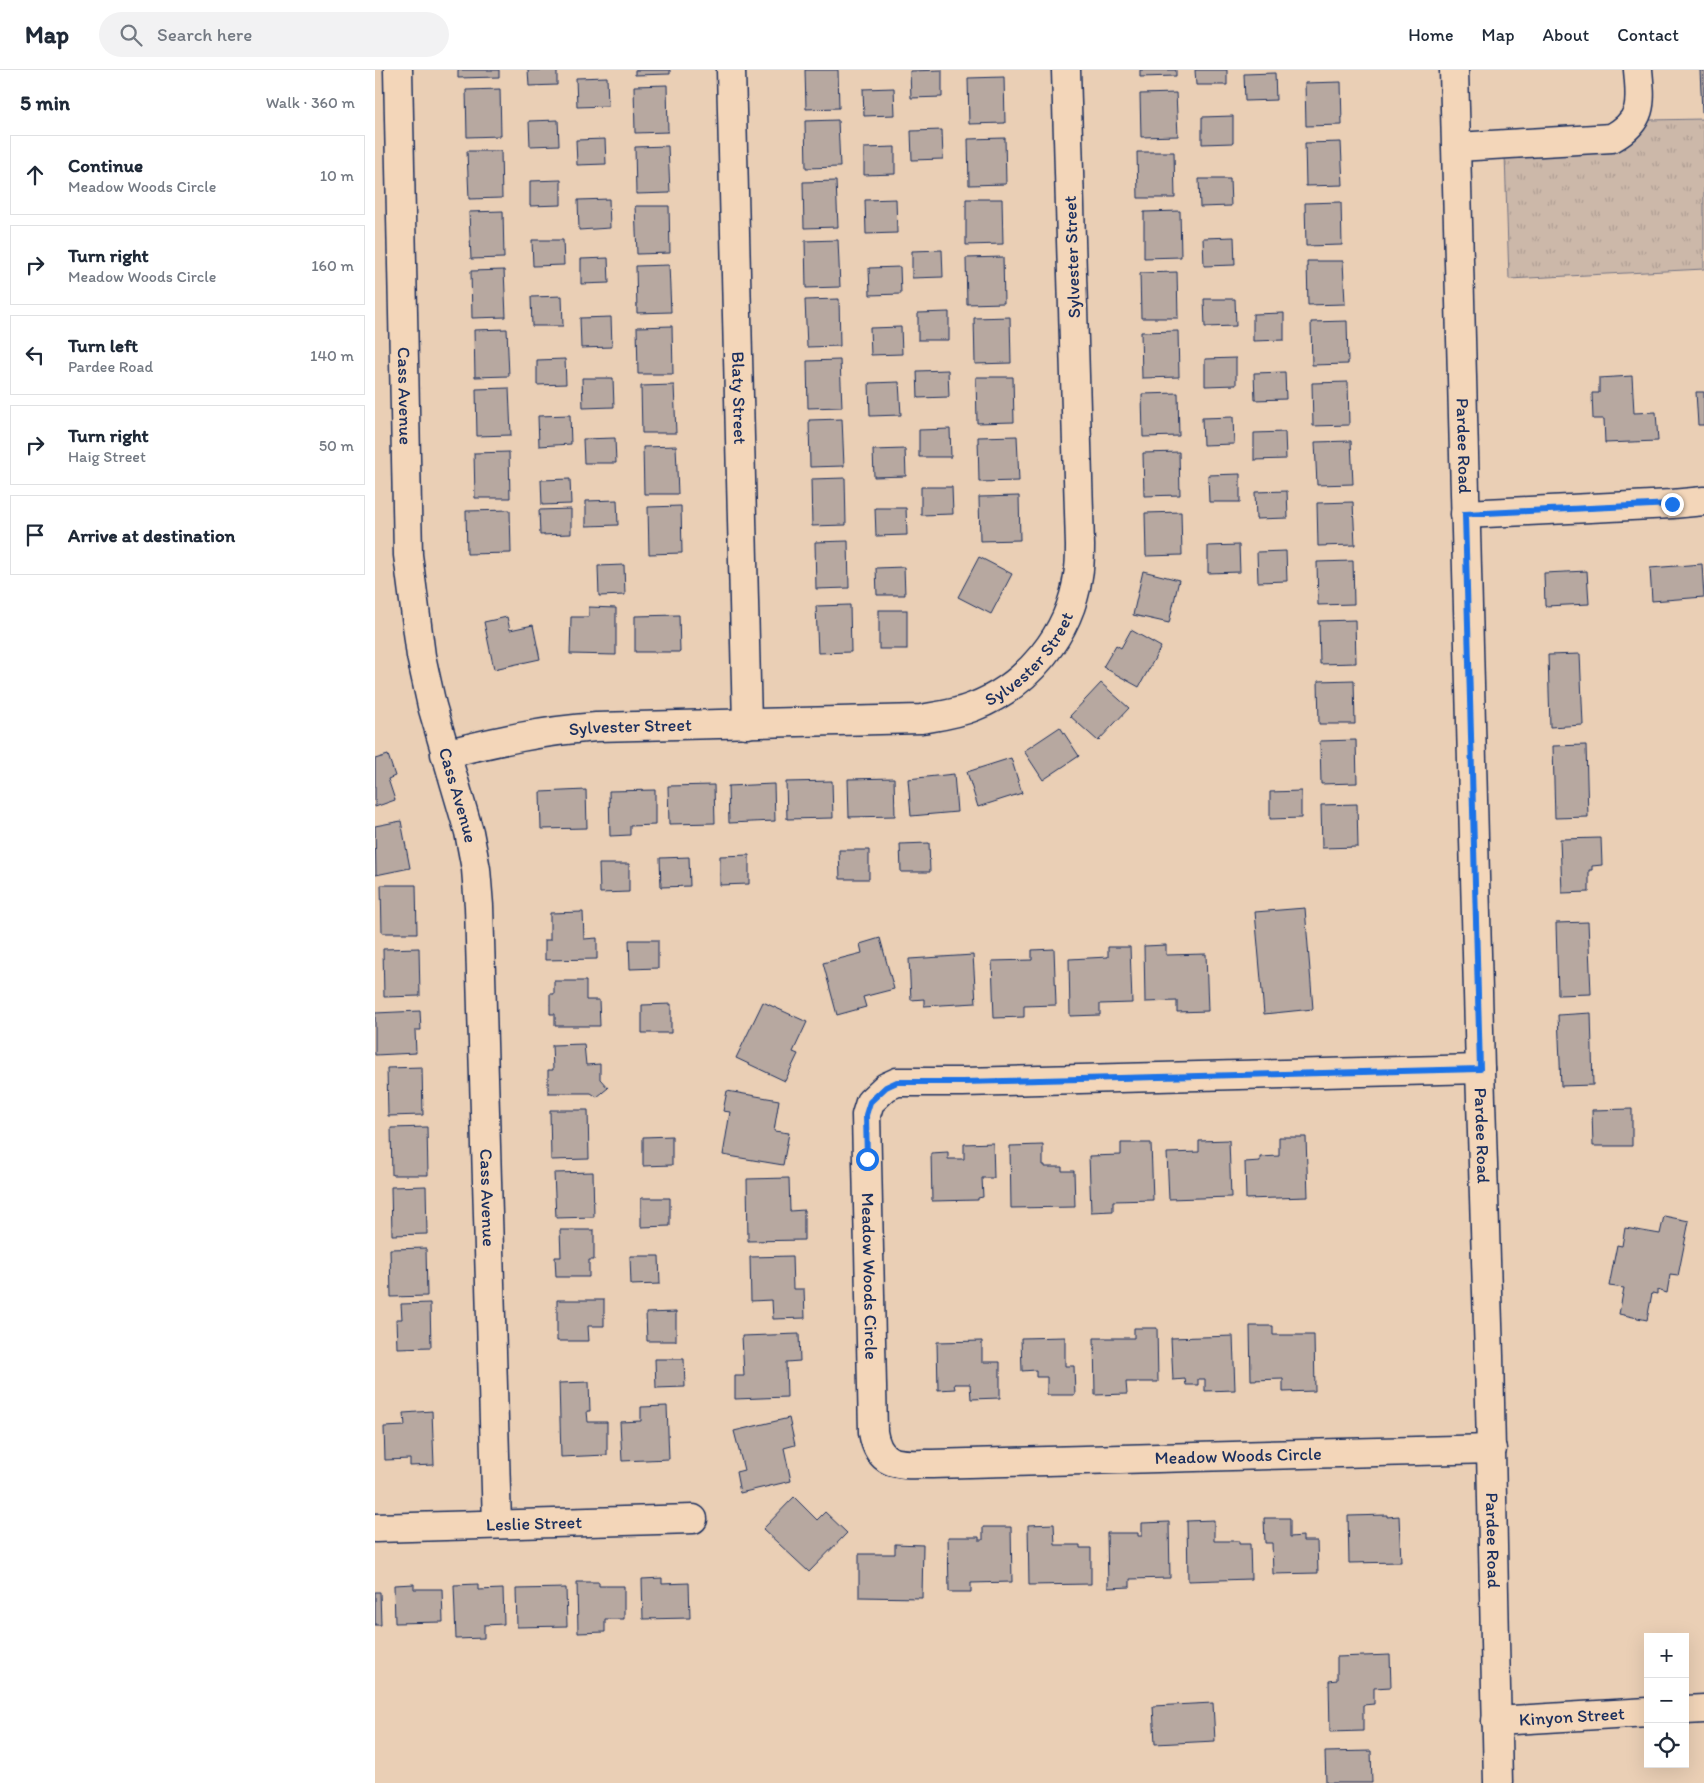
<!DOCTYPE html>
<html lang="en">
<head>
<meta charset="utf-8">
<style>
  :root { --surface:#fff; --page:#f2f2f3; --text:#1f2937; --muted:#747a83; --line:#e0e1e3 }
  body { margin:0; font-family:Itim,sans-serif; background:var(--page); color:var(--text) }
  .controls { position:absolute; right:15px; bottom:15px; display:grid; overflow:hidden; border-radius:0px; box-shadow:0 5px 20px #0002 }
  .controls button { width:45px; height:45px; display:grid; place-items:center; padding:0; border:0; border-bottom:1px solid var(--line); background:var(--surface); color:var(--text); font:25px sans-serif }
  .stop { position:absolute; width:15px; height:15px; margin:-11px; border:4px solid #1a73e8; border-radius:50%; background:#fff }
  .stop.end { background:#1a73e8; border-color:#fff; box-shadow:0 1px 5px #0008 }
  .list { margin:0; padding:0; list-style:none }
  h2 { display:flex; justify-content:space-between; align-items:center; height:65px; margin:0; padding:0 20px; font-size:21px }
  h2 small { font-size:16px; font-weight:400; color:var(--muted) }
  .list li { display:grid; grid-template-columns:32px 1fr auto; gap:15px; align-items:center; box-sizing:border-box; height:80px; margin:0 10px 10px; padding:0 10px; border:1px solid var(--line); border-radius:0px }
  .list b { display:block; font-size:19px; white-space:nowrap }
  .list p { margin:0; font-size:16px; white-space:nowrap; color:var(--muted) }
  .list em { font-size:16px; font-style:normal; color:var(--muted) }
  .icon { flex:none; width:28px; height:28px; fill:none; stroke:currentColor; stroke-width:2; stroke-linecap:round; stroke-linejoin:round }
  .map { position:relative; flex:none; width:1329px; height:1713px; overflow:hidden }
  header { display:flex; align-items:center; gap:30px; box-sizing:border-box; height:70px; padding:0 25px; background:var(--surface); border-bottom:1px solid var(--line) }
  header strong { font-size:24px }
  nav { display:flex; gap:28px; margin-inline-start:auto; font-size:18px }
  .search { width:350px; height:45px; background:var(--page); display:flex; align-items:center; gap:12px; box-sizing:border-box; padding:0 18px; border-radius:28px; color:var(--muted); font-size:19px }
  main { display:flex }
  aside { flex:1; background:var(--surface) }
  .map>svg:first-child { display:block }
</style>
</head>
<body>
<header>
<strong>Map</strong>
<div class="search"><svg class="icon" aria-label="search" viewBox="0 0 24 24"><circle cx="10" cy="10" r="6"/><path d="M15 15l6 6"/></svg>Search here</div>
<nav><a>Home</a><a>Map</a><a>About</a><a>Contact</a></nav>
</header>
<main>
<aside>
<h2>5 min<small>Walk · 360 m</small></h2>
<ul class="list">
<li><svg class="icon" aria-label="ahead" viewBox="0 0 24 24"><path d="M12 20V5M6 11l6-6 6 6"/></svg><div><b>Continue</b><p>Meadow Woods Circle</p></div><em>10 m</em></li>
<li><svg class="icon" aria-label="right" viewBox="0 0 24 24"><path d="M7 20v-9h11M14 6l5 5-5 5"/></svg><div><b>Turn right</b><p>Meadow Woods Circle</p></div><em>160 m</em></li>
<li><svg class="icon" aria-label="left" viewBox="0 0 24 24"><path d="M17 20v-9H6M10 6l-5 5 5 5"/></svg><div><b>Turn left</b><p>Pardee Road</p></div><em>140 m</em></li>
<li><svg class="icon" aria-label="right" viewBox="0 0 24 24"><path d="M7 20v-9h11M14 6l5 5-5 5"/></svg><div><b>Turn right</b><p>Haig Street</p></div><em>50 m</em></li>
<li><svg class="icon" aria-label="arrive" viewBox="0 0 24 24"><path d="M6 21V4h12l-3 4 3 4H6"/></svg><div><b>Arrive at destination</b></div></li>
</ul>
</aside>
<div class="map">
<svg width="1329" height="1713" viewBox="0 0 1329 1713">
  <defs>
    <pattern id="grass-tufts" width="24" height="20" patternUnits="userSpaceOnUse" patternTransform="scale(1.25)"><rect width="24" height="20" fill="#ccb8a9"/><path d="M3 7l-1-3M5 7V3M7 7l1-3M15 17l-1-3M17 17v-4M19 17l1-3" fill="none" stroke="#af9e94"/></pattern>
  </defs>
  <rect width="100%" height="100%" fill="#eacfb5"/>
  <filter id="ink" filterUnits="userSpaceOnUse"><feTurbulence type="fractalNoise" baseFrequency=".02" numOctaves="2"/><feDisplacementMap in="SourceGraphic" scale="10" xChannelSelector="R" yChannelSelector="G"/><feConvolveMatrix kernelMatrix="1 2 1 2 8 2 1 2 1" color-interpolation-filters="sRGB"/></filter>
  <g filter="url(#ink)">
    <!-- grass -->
    <polygon fill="url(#grass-tufts)" stroke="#747484" points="1329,49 1329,199 1134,209 1130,85 1245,78 1270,58 1274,50"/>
    <!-- building -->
    <g fill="#b7a8a0" stroke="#1b2f5e">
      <polygon points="83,0 124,0 124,7 83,8"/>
      <polygon points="153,0 182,0 182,15 154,16"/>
      <polygon points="260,0 295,0 295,4 260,5"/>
      <polygon points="430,0 463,0 464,38 431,39"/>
      <polygon points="567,0 567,27 536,28 535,1"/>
      <polygon points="765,0 801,0 801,6 765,7"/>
      <polygon points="820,0 852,0 852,15 821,15"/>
      <polygon points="1325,0 1329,0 1329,42 1327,42"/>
      <polygon points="900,3 901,30 870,31 869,4"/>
      <polygon points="232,7 233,36 202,37 201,8"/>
      <polygon points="629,7 630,53 594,54 593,8"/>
      <polygon points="966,12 967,55 931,56 930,13"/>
      <polygon points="292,15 293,62 260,63 259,16"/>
      <polygon points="519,18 520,45 489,46 488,19"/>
      <polygon points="125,19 126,66 92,67 91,20"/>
      <polygon points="801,23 803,66 766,67 765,24"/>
      <polygon points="858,46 858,73 827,74 827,47"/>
      <polygon points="183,50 184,75 155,76 154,51"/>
      <polygon points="463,50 465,97 431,98 430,51"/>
      <polygon points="567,60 568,89 537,90 536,61"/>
      <polygon points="630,68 631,114 594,115 593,69"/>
      <polygon points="230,69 231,94 202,95 201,70"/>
      <polygon points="966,72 968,115 931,116 930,73"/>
      <polygon points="293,76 295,123 261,124 260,77"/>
      <polygon points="520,77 520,104 489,105 489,78"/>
      <polygon points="92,81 126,81 127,128 94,129"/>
      <polygon points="762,82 799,82 800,128 763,128"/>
      <polygon points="824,109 855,109 856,136 825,137"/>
      <polygon points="186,110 186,135 155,136 155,111"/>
      <polygon points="461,111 463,157 429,158 428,112"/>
      <polygon points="234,129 235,158 204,160 203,130"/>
      <polygon points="521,129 522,163 491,164 490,130"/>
      <polygon points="591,129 627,129 628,174 591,175"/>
      <polygon points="966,132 967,175 931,176 930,133"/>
      <polygon points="260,136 294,136 295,183 262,184"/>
      <polygon points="128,141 129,188 96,189 94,142"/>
      <polygon points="805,141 806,187 769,188 769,142"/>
      <polygon points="859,167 860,195 829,196 828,168"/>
      <polygon points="157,170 188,170 189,195 158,196"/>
      <polygon points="463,170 465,217 431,218 430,171"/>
      <polygon points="567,180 568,207 537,208 537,181"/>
      <polygon points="628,187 629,233 592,234 591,188"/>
      <polygon points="233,188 234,213 206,214 206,189"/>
      <polygon points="932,191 968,191 970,234 933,235"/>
      <polygon points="294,195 296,242 262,243 261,196"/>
      <polygon points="525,197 526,224 495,225 494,198"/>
      <polygon points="129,200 131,247 97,248 96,201"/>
      <polygon points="802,202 803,248 766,248 765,203"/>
      <polygon points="187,226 188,256 157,256 156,227"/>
      <polygon points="464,229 465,276 432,277 430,230"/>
      <polygon points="829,229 860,229 861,256 830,257"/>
      <polygon points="574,242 574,270 543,270 543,243"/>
      <polygon points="909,243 909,270 878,271 878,244"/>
      <polygon points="236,247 237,277 206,278 205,248"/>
      <polygon points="635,247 636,293 600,294 599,248"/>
      <polygon points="972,251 973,294 937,295 936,252"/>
      <polygon points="297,256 298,304 263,304 262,257"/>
      <polygon points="526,257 527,284 496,285 495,258"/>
      <polygon points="132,259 134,306 100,307 99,260"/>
      <polygon points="803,261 804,307 767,308 766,262"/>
      <polygon points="861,288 861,315 830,316 830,289"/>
      <polygon points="190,289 191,314 162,315 162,290"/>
      <polygon points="465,290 467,337 433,338 432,291"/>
      <polygon points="573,300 574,327 543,328 542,301"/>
      <polygon points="910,302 911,329 880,330 879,303"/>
      <polygon points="1257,306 1259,343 1281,342 1283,371 1230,373 1229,349 1218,349 1217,323 1224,323 1224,308"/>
      <polygon points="601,307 638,307 639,352 602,353"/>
      <polygon points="207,308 238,308 239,337 208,338"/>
      <polygon points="524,312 526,345 495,346 494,313"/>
      <polygon points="973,312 974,355 938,356 937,313"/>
      <polygon points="299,315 301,363 267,363 266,316"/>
      <polygon points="134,318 136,365 102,366 101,319"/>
      <polygon points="1321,322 1329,322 1329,355 1323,355"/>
      <polygon points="803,323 804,366 768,367 767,324"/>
      <polygon points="195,345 196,374 164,376 163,346"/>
      <polygon points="858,347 859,374 828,375 827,348"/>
      <polygon points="467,349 469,396 435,397 434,350"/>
      <polygon points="575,359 576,387 544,387 544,360"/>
      <polygon points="910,362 911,389 879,390 879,363"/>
      <polygon points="642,366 644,411 604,412 603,367"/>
      <polygon points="240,368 241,393 209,393 208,369"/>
      <polygon points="976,371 978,414 942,415 940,372"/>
      <polygon points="301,376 303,424 269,424 268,377"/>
      <polygon points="530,379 531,406 499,407 498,380"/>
      <polygon points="134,382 135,428 100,428 99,383"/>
      <polygon points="804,382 805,425 769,426 768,383"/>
      <polygon points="865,404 865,432 834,432 833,405"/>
      <polygon points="470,408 471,455 437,456 436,409"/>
      <polygon points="195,409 196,434 167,435 166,410"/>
      <polygon points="546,417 577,417 578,444 546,445"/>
      <polygon points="912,421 913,448 881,449 880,422"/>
      <polygon points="644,426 645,470 605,471 604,427"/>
      <polygon points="242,430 243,455 211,456 211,431"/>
      <polygon points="978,432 980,475 943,476 942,433"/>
      <polygon points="306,436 307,483 274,484 273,437"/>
      <polygon points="500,438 531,438 532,465 501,466"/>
      <polygon points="196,439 196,464 165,465 164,440"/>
      <polygon points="135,440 136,483 92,484 91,441"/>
      <polygon points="806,442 807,485 771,486 770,443"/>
      <polygon points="473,471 474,518 441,519 440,472"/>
      <polygon points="864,475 865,502 833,503 833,476"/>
      <polygon points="911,481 912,511 883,512 882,482"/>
      <polygon points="604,487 637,504 616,544 583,527"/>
      <polygon points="978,491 979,534 943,535 942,492"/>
      <polygon points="1327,494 1329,527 1277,531 1275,498"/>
      <polygon points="249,495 250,525 224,526 223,496"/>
      <polygon points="529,497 530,525 502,525 501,498"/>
      <polygon points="768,501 804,510 794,553 758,545"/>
      <polygon points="1212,501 1214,534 1170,536 1169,503"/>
      <polygon points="475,535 476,582 443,583 441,536"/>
      <polygon points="214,537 241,538 241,585 195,584 196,547 214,547"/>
      <rect x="504" y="540" width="28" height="39"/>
      <polygon points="304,545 305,582 260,582 260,546"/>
      <polygon points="132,547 135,560 158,555 165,589 119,599 109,552"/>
      <polygon points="980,550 981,593 945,594 944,551"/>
      <polygon points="756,560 786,577 764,617 728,597 741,575 746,578"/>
      <polygon points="1205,584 1208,655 1175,657 1173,585"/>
      <polygon points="979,610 980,654 944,654 943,611"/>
      <polygon points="726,613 754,638 723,671 695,646"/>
      <polygon points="685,657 704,686 668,710 649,681"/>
      <polygon points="981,670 982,713 946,714 945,671"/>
      <polygon points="1211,675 1213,747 1180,748 1178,676"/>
      <polygon points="13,685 20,706 13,709 20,730 0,737 0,689"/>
      <polygon points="636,688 647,723 603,737 592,702"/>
      <polygon points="579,704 582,742 536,746 533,709"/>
      <polygon points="519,708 520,746 474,747 473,709"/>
      <polygon points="457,711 458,748 412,749 411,712"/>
      <polygon points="399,714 400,751 354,753 353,716"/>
      <polygon points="339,715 340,753 294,754 293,716"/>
      <polygon points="211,720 212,758 166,759 165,722"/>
      <polygon points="280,720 280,755 255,756 255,765 235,766 234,721"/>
      <polygon points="926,721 926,748 895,749 895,722"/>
      <polygon points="982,734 983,777 947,778 946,735"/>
      <polygon points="26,751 35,798 1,805 0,756"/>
      <polygon points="1226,768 1227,795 1217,796 1217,800 1214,800 1214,822 1187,823 1185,769"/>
      <polygon points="554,773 555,802 526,802 525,774"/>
      <polygon points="464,780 494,780 494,809 465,809"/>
      <polygon points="374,785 374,814 345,815 345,786"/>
      <polygon points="314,787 315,816 286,817 285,788"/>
      <polygon points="224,794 254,794 254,822 225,823"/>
      <polygon points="6,815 41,815 42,863 7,863"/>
      <polygon points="930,838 938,939 889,944 880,842"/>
      <polygon points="208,842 209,869 222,868 222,889 170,890 170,870 175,870 175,843"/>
      <polygon points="1213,852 1216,924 1183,925 1181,853"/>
      <polygon points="505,868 519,919 488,927 491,937 462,945 448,893 487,883 485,874"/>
      <polygon points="254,870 283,870 283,898 255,899"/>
      <polygon points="791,875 791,885 831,884 833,941 802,942 802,931 770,932 769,876"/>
      <polygon points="733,877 755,877 757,933 725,934 725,945 695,946 694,889 733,887"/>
      <polygon points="44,878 45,926 9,927 8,879"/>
      <polygon points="679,879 681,935 649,936 649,947 619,948 617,891 657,890 657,880"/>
      <polygon points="598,885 601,933 549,936 549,929 536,930 534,889"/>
      <polygon points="179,911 211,911 211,930 224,930 225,956 180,956 180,944 175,944 175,924 179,924"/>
      <polygon points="388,932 432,952 418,982 423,984 410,1011 361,988"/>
      <polygon points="296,934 296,963 267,963 267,935"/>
      <polygon points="45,941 46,960 40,960 41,983 0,985 0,943"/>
      <polygon points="1216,943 1218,1015 1186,1016 1183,945"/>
      <polygon points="209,974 211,995 225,994 225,1009 233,1018 222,1027 216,1023 173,1023 173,1000 178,1000 177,975"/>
      <polygon points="47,997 48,1045 13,1046 12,998"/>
      <polygon points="352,1021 404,1030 399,1061 414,1063 408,1095 348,1085 355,1042 348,1041"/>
      <polygon points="1257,1039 1257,1076 1218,1076 1217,1040"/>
      <polygon points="175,1040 213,1040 214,1089 176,1090"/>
      <polygon points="52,1057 53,1105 17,1105 16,1058"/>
      <polygon points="297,1066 297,1095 268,1096 268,1067"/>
      <polygon points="904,1067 931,1067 933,1127 871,1129 870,1092 885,1091 885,1087 904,1086"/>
      <polygon points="854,1070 856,1127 794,1129 792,1083 824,1082 824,1071"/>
      <polygon points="618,1073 619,1108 607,1108 608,1127 603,1128 603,1130 557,1131 556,1083 573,1082 573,1089 589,1089 589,1074"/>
      <polygon points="746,1073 776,1073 778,1130 738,1131 738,1141 716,1142 714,1086 746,1085"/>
      <polygon points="668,1075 668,1095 670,1095 670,1097 687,1097 687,1101 699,1101 700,1137 636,1138 635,1076"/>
      <polygon points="218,1102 219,1147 181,1148 179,1103"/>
      <polygon points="414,1108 415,1141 429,1140 429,1170 373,1171 372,1109"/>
      <polygon points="51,1116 52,1164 17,1165 16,1117"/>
      <polygon points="266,1128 295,1128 295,1156 266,1157"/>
      <polygon points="1289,1146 1314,1151 1303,1206 1295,1205 1292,1223 1282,1220 1282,1224 1277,1223 1272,1250 1244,1244 1249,1218 1234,1216 1242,1175 1247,1176 1250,1158 1285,1164"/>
      <polygon points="185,1160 219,1160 219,1190 214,1190 214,1207 181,1207 180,1187 186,1187"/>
      <polygon points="51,1178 52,1226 16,1227 15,1179"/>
      <polygon points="255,1186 284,1186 285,1214 256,1215"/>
      <polygon points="417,1186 418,1219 429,1219 430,1248 398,1249 397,1230 376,1231 375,1187"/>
      <polygon points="182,1230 229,1230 229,1256 213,1256 214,1271 182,1271"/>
      <polygon points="55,1233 56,1277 22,1278 21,1249 27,1249 26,1234"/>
      <polygon points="301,1242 301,1271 272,1271 271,1243"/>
      <polygon points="875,1256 898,1256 898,1265 939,1265 940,1321 908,1322 908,1309 876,1310"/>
      <polygon points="759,1258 782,1258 783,1312 751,1312 752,1324 720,1325 719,1268 759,1268"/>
      <polygon points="424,1264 425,1291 411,1292 412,1327 360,1329 360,1306 369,1306 367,1266"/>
      <polygon points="858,1266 860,1320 830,1321 830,1309 823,1309 823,1315 811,1315 810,1309 798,1310 796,1268"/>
      <polygon points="690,1267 690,1296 699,1296 700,1325 672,1325 672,1307 661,1307 661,1300 647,1301 646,1268"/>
      <polygon points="607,1271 607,1292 625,1292 625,1328 596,1329 595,1314 579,1314 580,1319 563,1320 562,1272"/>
      <polygon points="280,1289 309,1289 310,1317 281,1318"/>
      <polygon points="214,1312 215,1341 212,1341 213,1352 232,1352 232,1385 186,1387 184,1313"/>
      <polygon points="292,1336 294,1389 247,1391 245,1352 266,1351 266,1337"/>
      <polygon points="57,1341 59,1395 35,1396 35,1389 10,1390 9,1357 30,1356 29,1343"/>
      <polygon points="414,1348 420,1375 409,1378 416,1411 365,1423 361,1402 369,1400 359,1361"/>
      <polygon points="419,1427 442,1450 450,1442 472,1463 434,1502 388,1459"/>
      <polygon points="1012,1445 1012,1447 1024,1446 1026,1492 974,1493 973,1446"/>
      <polygon points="889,1448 915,1448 915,1467 928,1466 928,1471 942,1471 943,1503 898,1504 897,1473 890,1473"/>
      <polygon points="839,1450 839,1471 864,1471 864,1474 875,1474 876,1509 813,1511 812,1451"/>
      <polygon points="794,1452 795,1508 755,1509 755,1517 733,1518 732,1463 763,1463 763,1466 767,1466 767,1453"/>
      <polygon points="679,1454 680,1475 705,1475 705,1478 716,1478 716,1514 654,1515 653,1455"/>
      <polygon points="608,1457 636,1457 637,1512 596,1513 596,1522 574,1522 573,1467 604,1467 604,1470 608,1470"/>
      <polygon points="520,1474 548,1475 547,1528 484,1527 484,1484 520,1484"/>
      <polygon points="287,1508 287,1514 314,1513 315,1548 268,1549 267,1509"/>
      <polygon points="202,1512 224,1512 224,1516 249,1516 249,1549 230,1549 230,1562 203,1563"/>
      <polygon points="39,1514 39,1519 67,1519 68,1552 20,1553 19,1515"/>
      <polygon points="103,1514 103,1520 128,1519 129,1554 109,1555 109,1568 81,1569 79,1515"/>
      <polygon points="191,1518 192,1556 142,1557 141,1519"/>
      <polygon points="0,1522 5,1522 6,1555 0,1555"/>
      <polygon points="1015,1585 1016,1617 999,1618 999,1634 988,1635 988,1661 955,1662 954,1611 962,1610 962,1587"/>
      <polygon points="838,1633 840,1671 780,1674 778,1636"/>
      <polygon points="996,1681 997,1713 951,1713 950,1682"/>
    </g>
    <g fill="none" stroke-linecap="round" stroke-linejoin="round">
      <!-- minor casing -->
      <g stroke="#1b2f5e" stroke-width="31">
        <g id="minor">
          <path id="s1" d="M23,0L33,485L46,586L57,636L94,762L101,799L104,836L122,1454"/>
          <path id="s2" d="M356,0L372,654"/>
          <path d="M1082,77L1237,68C1269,50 1266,32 1263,0"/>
          <polyline points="1090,444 1297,434 1329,431"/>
          <path id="s3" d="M70,684C122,671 167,661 221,657L546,649C563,646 581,644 598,637C652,616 695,564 703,506C705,496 705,486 705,476L691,0"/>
          <path id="s4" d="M1105,999L588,1012H522L511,1017L495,1032L491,1045L498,1362C504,1399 527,1394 557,1394L1117,1379"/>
          <path id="s5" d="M0,1458L318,1449"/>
          <polyline points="1310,1640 1329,1639"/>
          <path id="s6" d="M1121,1651L1273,1642"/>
        </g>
      </g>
      <!-- major casing -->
      <g stroke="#1b2f5e" stroke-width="31">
        <g id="major">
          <path id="s7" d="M1079,0L1105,999L1114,1286L1123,1713"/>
        </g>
      </g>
      <!-- minor -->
      <use href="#minor" stroke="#f3d6b9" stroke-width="28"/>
      <!-- major -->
      <use href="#major" stroke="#f3d6b9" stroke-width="28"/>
    </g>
  </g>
  <g fill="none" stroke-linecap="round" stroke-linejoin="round" filter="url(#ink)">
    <!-- route -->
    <polyline stroke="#1a73e8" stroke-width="6" points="492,1089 491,1045 495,1032 511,1017 522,1012 588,1012 1105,999 1090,444 1297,434"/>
  </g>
  <g text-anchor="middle" stroke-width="5" stroke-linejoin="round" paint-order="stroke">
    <!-- street labels -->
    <g font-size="18" fill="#1b2f5e" stroke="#f3d6b9">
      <text transform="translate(697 187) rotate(-92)" y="6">Sylvester Street</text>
      <text dy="6" stroke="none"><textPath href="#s1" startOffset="326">Cass Avenue</textPath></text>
      <text dy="6" stroke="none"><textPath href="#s2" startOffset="328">Blaty Street</textPath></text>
      <text dy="6" stroke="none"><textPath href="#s7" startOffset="376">Pardee Road</textPath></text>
      <text dy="6" stroke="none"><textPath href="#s3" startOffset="608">Sylvester Street</textPath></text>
      <text dy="6" stroke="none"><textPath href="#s3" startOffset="188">Sylvester Street</textPath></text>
      <text dy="6" stroke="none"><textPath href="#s1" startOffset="731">Cass Avenue</textPath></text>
      <text dy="6" stroke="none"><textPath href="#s7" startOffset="1066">Pardee Road</textPath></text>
      <text dy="6" stroke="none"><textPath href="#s1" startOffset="1136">Cass Avenue</textPath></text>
      <text dy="6" stroke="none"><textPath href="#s4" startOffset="792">Meadow Woods Circle</textPath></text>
      <text dy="6" stroke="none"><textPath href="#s4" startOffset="1331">Meadow Woods Circle</textPath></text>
      <text dy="6" stroke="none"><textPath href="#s5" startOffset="159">Leslie Street</textPath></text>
      <text dy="6" stroke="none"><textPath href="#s7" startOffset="1471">Pardee Road</textPath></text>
      <text dy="6" stroke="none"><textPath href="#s6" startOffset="76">Kinyon Street</textPath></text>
    </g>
  </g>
</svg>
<div class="controls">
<button>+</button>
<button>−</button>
<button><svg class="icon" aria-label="locate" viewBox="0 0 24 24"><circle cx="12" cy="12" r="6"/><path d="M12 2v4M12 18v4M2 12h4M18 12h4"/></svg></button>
</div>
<div class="stop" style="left:492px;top:1089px"></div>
<div class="stop end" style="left:1297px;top:434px"></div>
</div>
</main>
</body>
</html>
